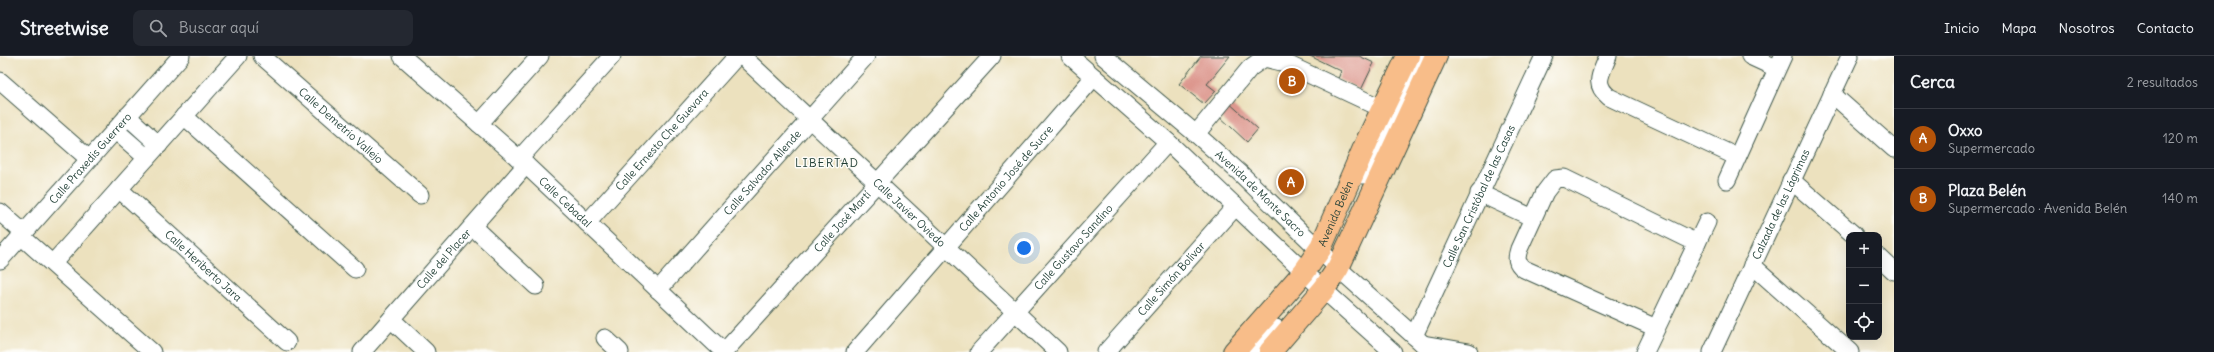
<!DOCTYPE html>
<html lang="es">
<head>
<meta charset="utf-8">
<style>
  :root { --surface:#171b24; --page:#242831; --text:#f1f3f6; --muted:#9ea1a6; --line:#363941; --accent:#b45309 }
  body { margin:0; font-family:Delius,sans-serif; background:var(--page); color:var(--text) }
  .controls { position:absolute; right:12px; bottom:12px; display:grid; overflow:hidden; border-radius:8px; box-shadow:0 4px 16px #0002 }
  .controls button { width:36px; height:36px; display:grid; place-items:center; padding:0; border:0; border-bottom:1px solid var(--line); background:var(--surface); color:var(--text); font:20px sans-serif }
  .you { position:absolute; left:1024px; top:192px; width:14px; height:14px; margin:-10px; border:3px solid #fff; border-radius:50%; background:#1a73e8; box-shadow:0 0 0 6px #1a73e833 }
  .badge { display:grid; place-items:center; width:26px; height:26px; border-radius:50%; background:var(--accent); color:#fff; font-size:13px; font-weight:700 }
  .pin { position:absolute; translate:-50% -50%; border:2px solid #fff; box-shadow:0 1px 4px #0006 }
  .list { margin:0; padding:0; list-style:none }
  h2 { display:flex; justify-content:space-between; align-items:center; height:52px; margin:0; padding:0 16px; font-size:17px }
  h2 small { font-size:13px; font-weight:400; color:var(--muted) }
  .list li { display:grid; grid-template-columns:26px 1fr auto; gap:12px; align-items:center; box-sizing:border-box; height:60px; padding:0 16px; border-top:1px solid var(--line) }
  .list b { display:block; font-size:15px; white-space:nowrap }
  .list p { margin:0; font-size:13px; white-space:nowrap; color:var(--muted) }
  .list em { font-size:13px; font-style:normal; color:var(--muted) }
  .icon { flex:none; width:22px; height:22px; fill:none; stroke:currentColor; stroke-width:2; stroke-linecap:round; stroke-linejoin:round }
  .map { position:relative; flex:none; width:1894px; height:296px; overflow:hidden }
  header { display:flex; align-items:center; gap:24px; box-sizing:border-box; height:56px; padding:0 20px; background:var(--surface); border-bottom:1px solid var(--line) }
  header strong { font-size:19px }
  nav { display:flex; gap:22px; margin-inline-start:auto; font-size:14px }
  .search { width:280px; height:36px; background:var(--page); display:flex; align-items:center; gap:10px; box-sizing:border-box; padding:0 14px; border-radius:8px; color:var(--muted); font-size:15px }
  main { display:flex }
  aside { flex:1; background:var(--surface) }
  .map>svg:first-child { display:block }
</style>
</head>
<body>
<header>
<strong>Streetwise</strong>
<div class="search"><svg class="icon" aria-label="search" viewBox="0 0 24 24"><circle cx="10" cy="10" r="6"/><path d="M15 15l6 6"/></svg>Buscar aquí</div>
<nav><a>Inicio</a><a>Mapa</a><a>Nosotros</a><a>Contacto</a></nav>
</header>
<main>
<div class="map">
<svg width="1894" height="296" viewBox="0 0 1894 296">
  <rect width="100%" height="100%" fill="#fdfcf7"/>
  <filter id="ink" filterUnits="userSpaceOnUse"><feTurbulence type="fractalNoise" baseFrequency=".025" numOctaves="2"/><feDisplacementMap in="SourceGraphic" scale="8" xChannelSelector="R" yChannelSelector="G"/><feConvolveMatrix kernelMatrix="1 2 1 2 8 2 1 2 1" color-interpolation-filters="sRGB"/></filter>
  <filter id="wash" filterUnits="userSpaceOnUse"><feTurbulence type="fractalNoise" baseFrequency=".012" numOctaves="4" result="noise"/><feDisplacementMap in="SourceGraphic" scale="16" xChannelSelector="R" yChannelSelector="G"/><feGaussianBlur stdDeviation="0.9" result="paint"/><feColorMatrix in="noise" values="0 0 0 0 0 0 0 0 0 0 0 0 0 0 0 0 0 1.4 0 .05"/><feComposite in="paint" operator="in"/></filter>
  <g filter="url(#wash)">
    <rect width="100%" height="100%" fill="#ece1be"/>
    <g id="blocks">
      <!-- building -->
      <g fill="#dd978e">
        <polygon points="1201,0 1230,0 1207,28 1216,35 1204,48 1179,28"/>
        <polygon points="1310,0 1359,0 1374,7 1361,34 1338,23 1341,15"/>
        <polygon points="1227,45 1258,73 1247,86 1216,57"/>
      </g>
    </g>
  </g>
  <g filter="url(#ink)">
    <use href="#blocks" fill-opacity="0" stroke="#3e5649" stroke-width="1"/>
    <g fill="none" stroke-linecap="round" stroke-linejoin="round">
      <!-- minor casing -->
      <g stroke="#3e5649" stroke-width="19">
        <g id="minor">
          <path id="s1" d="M262,0L420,139"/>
          <path id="s2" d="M402,0L526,109L724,296"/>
          <path id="s3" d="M742,0L1058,296"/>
          <polyline points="1070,0 1168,86 1316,227 1393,296"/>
          <path id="s4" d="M1103,0L1196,78L1240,117L1338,212L1432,296"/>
          <path d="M1608,0C1602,17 1592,27 1609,41L1737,101"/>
          <polyline points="1750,0 1776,12"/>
          <polyline points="0,25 89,103"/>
          <polyline points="1832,38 1894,93"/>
          <polyline points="127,60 159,89"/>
          <polyline points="184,60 355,213"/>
          <polyline points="479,68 540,0"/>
          <polyline points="115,74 147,102"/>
          <polyline points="1196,78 1250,12 1264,2 1285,7 1383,53"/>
          <polyline points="519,103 612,0"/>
          <polyline points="1363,119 1420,0"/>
          <polyline points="1727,124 1783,0"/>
          <polyline points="1791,124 1854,179"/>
          <path id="s5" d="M119,133L287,286"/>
          <polyline points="1479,137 1533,162"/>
          <polyline points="0,156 24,177"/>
          <path id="s6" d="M587,167L737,0"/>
          <polyline points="473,171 536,230"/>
          <polyline points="21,180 152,296"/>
          <polyline points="1879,201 1894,215"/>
          <path id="s7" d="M0,204L181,0"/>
          <polyline points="53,207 238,0"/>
          <polyline points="1752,209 1850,296"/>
          <path id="s8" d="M658,234L866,0"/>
          <polyline points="391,263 426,296"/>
          <path d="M1656,272L1524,213C1516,207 1516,202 1519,193L1545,136L1555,123L1564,122L1697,187"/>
          <path id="s9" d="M1414,280L1544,0"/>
          <polyline points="605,282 620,296"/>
          <polyline points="1423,288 1469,296"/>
          <path id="s10" d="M362,296L526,109"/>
          <path id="s11" d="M724,296L992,0"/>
          <path id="s12" d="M855,296L1094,21"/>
          <path id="s13" d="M979,296L1168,86"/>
          <path id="s14" d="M1106,296L1236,150"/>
          <polyline points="1256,296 1276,272"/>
          <polyline points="1645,296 1707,166"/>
          <path id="s15" d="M1712,296L1850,0"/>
        </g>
      </g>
      <!-- major casing -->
      <g stroke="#3e5649" stroke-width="24">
        <g id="major">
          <path id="s16" d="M1234,296L1304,216L1320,193L1368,83L1408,0"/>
          <polyline points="1270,296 1324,233 1338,212 1436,0"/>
        </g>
      </g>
      <!-- minor -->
      <use href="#minor" stroke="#fff" stroke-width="17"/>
      <!-- major -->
      <use href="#major" stroke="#f8bd89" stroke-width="22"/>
    </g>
  </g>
  <g text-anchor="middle" stroke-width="3" stroke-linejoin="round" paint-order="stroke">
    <!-- street labels -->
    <g font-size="11" fill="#1f3d34" stroke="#fdfcf7">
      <text dy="4" stroke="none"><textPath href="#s1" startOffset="105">Calle Demetrio Vallejo</textPath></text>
      <text dy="4" stroke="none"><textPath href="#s6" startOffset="112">Calle Ernesto Che Guevara</textPath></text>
      <text dy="4" stroke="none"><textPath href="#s7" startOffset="136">Calle Praxedis Guerrero</textPath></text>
      <text dy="4" stroke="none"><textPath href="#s8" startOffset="157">Calle Salvador Allende</textPath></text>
      <text dy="4" stroke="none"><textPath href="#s12" startOffset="230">Calle Antonio José de Sucre</textPath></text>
      <text dy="4" stroke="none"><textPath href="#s4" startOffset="209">Avenida de Monte Sacro</textPath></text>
      <text dy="4" stroke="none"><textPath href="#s9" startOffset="154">Calle San Cristóbal de las Casas</textPath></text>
      <text dy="4" stroke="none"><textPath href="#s2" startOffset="219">Calle Cebadal</textPath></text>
      <text dy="4" stroke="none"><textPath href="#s15" startOffset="163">Calzada de las Lágrimas</textPath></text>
      <text dy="4" stroke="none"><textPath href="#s3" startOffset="229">Calle Javier Oviedo</textPath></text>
      <text dy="4" stroke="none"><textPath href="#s16" startOffset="173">Avenida Belén</textPath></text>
      <text dy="4" stroke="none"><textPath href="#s11" startOffset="176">Calle José Martí</textPath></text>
      <text dy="4" stroke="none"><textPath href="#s13" startOffset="141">Calle Gustavo Sandino</textPath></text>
      <text dy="4" stroke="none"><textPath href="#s10" startOffset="124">Calle del Placer</textPath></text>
      <text dy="4" stroke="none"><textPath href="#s5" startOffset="114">Calle Heriberto Jara</textPath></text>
      <text dy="4" stroke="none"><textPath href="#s14" startOffset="98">Calle Simón Bolívar</textPath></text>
    </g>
    <!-- neighbourhood labels -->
    <g font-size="12" letter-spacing="1" fill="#1f3d34" stroke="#fdfcf7">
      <text x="827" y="111">LIBERTAD</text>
    </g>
  </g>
</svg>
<div class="controls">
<button>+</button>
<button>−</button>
<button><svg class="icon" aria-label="locate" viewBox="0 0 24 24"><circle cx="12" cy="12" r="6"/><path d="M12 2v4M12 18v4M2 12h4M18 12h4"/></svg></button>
</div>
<div class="you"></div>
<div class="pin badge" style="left:1291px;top:126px">A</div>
<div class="pin badge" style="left:1292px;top:25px">B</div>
</div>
<aside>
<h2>Cerca<small>2 resultados</small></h2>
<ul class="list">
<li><span class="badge">A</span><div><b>Oxxo</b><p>Supermercado</p></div><em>120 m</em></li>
<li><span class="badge">B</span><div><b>Plaza Belén</b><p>Supermercado · Avenida Belén</p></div><em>140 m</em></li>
</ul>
</aside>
</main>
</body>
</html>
